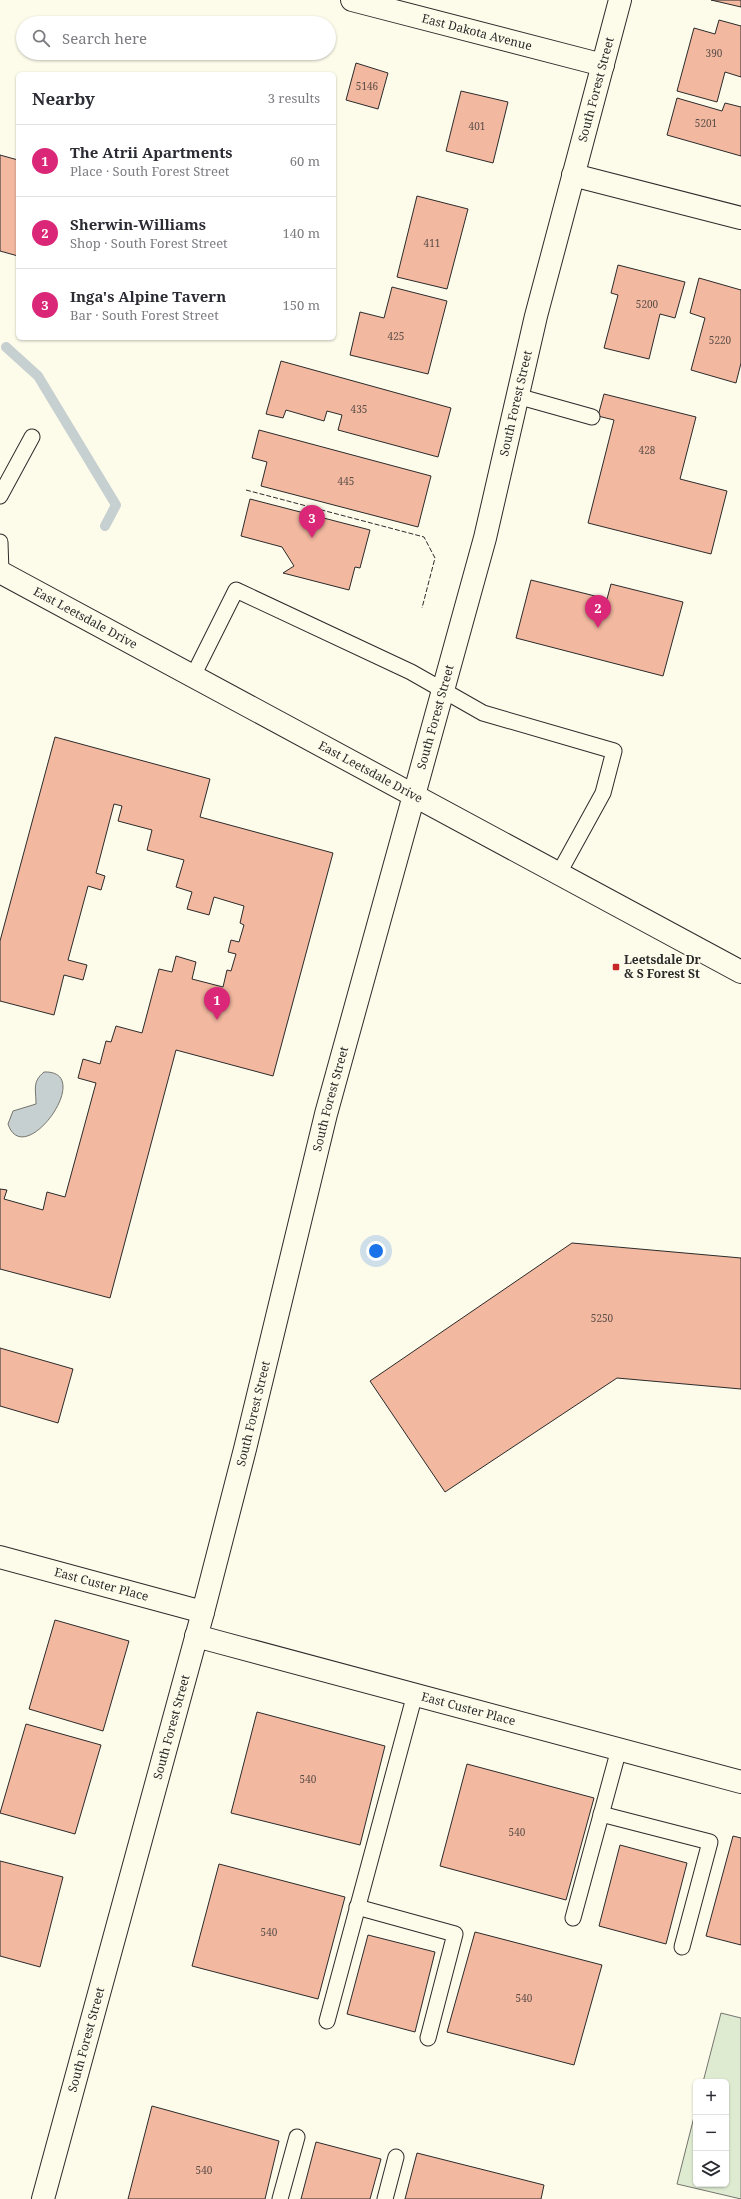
<!DOCTYPE html>
<html lang="en">
<head>
<meta charset="utf-8">
<style>
  :root { --surface:#fff; --page:#f2f2f3; --text:#2b2b33; --muted:#7c7c81; --line:#e1e1e2; --accent:#db2777 }
  body { margin:0; font-family:"Noto Serif",serif; background:var(--page); color:var(--text) }
  .controls { position:absolute; right:12px; bottom:12px; display:grid; overflow:hidden; border-radius:6px; box-shadow:0 1px 3px #0004 }
  .controls button { width:36px; height:36px; display:grid; place-items:center; padding:0; border:0; border-bottom:1px solid var(--line); background:var(--surface); color:var(--text); font:20px sans-serif }
  .you { position:absolute; left:376px; top:1251px; width:14px; height:14px; margin:-10px; border:3px solid #fff; border-radius:50%; background:#1a73e8; box-shadow:0 0 0 6px #1a73e833 }
  .badge { display:grid; place-items:center; width:26px; height:26px; border-radius:50%; background:var(--accent); color:#fff; font-size:13px; font-weight:700 }
  .pin { position:absolute; translate:-50% -33px; filter:drop-shadow(0 1px 2px #0008) }
  .pin::after { content:''; position:absolute; top:21px; width:14px; height:12px; background:inherit; clip-path:polygon(0 0,100% 0,50% 100%) }
  .list { margin:0; padding:0; list-style:none }
  h2 { display:flex; justify-content:space-between; align-items:center; height:52px; margin:0; padding:0 16px; font-size:17px }
  h2 small { font-size:13px; font-weight:400; color:var(--muted) }
  .list li { display:grid; grid-template-columns:26px 1fr auto; gap:12px; align-items:center; box-sizing:border-box; height:72px; padding:0 16px; border-top:1px solid var(--line) }
  .list b { display:block; font-size:15px; white-space:nowrap }
  .list p { margin:0; font-size:13px; white-space:nowrap; color:var(--muted) }
  .list em { font-size:13px; font-style:normal; color:var(--muted) }
  .icon { flex:none; width:22px; height:22px; fill:none; stroke:currentColor; stroke-width:2; stroke-linecap:round; stroke-linejoin:round }
  .map { position:relative; flex:none; width:741px; height:2199px; overflow:hidden }
  .search { position:absolute; background:var(--surface); box-shadow:0 1px 3px #0004; left:16px; top:16px; width:320px; height:44px; display:flex; align-items:center; gap:10px; box-sizing:border-box; padding:0 14px; border-radius:22px; color:var(--muted); font-size:15px }
  .panel { position:absolute; background:var(--surface); box-shadow:0 1px 3px #0004; left:16px; top:72px; width:320px; height:268px; border-radius:6px }
  .map>svg:first-child { display:block }
</style>
</head>
<body>
<div class="map">
<svg width="741" height="2199" viewBox="0 0 741 2199">
  <rect width="100%" height="100%" fill="#fdfbea"/>
  <!-- green -->
  <polygon fill="#deebd1" stroke="#74746e" points="721,2013 741,2018 741,2199 677,2184 696,2109 696,2184 726,2184 726,2082 703,2082"/>
  <!-- water -->
  <path fill="#c7d0d0" stroke="#74746e" d="M44,1072C97,1070 24,1172 8,1124L13,1111L36,1104C36,1089 32,1082 44,1072Z"/>
  <g fill="none" stroke-linecap="round" stroke-linejoin="round">
    <!-- stream -->
    <polyline stroke="#c7d0d0" stroke-width="10" points="6,347 38,376 116,505 105,526"/>
  </g>
  <!-- building -->
  <g fill="#f2b8a0" stroke="#2b2b2b">
    <polygon points="711,0 741,0 741,7"/>
    <polygon points="719,20 741,26 741,77 725,72 717,102 677,91 694,28 715,34"/>
    <polygon points="356,63 388,73 378,109 346,100"/>
    <polygon points="461,91 508,102 493,163 446,151"/>
    <polygon points="677,98 722,111 725,103 741,107 741,156 667,135"/>
    <polygon points="0,155 18,160 18,256 0,251"/>
    <polygon points="417,196 468,209 447,289 397,277"/>
    <polygon points="618,265 685,282 675,318 660,314 649,359 604,348 618,295 611,293"/>
    <polygon points="699,278 741,290 741,363 736,383 691,370 705,318 690,313"/>
    <polygon points="392,287 447,301 428,374 350,355 360,312 384,318"/>
    <polygon points="281,361 451,408 438,457 338,430 342,415 327,411 324,421 286,410 283,418 266,414"/>
    <polygon points="604,394 696,417 680,479 727,491 711,554 588,523 614,420 598,416"/>
    <polygon points="259,430 431,476 418,527 261,486 267,462 252,458"/>
    <polygon points="250,499 370,530 360,568 355,567 349,590 283,573 294,566 282,547 241,536"/>
    <polygon points="531,580 607,599 611,584 683,602 663,676 516,638"/>
    <polygon points="55,737 210,779 200,817 333,853 273,1076 176,1050 110,1298 0,1269 0,1189 7,1190 4,1199 43,1210 47,1192 65,1197 96,1083 78,1078 83,1059 100,1064 106,1041 111,1042 116,1026 142,1033 159,969 172,972 176,956 196,962 192,979 223,987 227,970 231,971 236,954 228,952 231,940 239,942 244,925 240,923 244,906 214,897 209,915 187,909 192,892 176,887 184,860 147,850 152,830 118,821 122,806 114,804 96,873 105,876 101,890 88,886 68,960 87,965 83,980 64,975 54,1015 0,1001 0,941"/>
    <polygon points="572,1243 741,1258 741,1389 617,1378 445,1492 370,1381"/>
    <polygon points="0,1348 73,1369 58,1423 0,1406"/>
    <polygon points="55,1620 129,1641 103,1731 29,1709"/>
    <polygon points="257,1712 385,1746 360,1845 231,1813"/>
    <polygon points="26,1724 101,1745 75,1834 0,1813"/>
    <polygon points="467,1764 594,1798 566,1900 440,1866"/>
    <polygon points="733,1836 741,1838 741,1945 706,1936"/>
    <polygon points="620,1845 687,1863 666,1944 599,1926"/>
    <polygon points="0,1861 63,1877 40,1967 0,1956"/>
    <polygon points="219,1864 345,1897 318,1999 192,1966"/>
    <polygon points="475,1932 602,1965 574,2065 447,2032"/>
    <polygon points="368,1935 435,1952 415,2032 347,2014"/>
    <polygon points="152,2106 279,2141 265,2199 128,2199"/>
    <polygon points="316,2142 381,2159 370,2199 301,2199"/>
    <polygon points="417,2153 544,2185 541,2199 405,2199"/>
  </g>
  <g fill="none" stroke-linecap="round" stroke-linejoin="round">
    <!-- lane casing -->
    <g stroke="#2b2b2b" stroke-width="17">
      <g id="lane">
        <polyline points="517,396 592,417"/>
        <polyline points="0,496 32,437"/>
        <polyline points="0,542 1,572"/>
        <polyline points="193,676 236,590 411,672 483,713 614,751 603,793 559,873"/>
        <polyline points="601,1814 710,1842 682,1947"/>
        <polyline points="357,1907 455,1934 428,2038"/>
        <polyline points="573,1918 619,1749"/>
        <polyline points="327,2021 415,1694"/>
        <polyline points="280,2199 297,2137"/>
        <polyline points="385,2199 396,2157"/>
      </g>
    </g>
    <!-- street casing -->
    <g stroke="#2b2b2b" stroke-width="24">
      <g id="street">
        <path id="s1" d="M352,0L603,65"/>
        <polyline points="573,175 741,218"/>
        <path id="s2" d="M0,1557L203,1612"/>
        <path id="s3" d="M196,1636L741,1782"/>
        <path id="s4" d="M43,2199L203,1612L245,1449L326,1114L485,538L536,316L620,0"/>
      </g>
    </g>
    <!-- primary casing -->
    <g stroke="#2b2b2b" stroke-width="24">
      <g id="primary">
        <path id="s5" d="M0,572L741,972"/>
      </g>
    </g>
    <!-- lane -->
    <use href="#lane" stroke="#fdfbea" stroke-width="15"/>
    <!-- street -->
    <use href="#street" stroke="#fdfbea" stroke-width="22"/>
    <!-- primary -->
    <use href="#primary" stroke="#fdfbea" stroke-width="22"/>
    <!-- fence -->
    <polyline stroke="#2b2b2b" stroke-width="1" stroke-dasharray="5 2" stroke-linecap="butt" points="246,490 424,537 435,558 422,608"/>
  </g>
  <!-- markers -->
  <rect fill="#c62828" stroke="#fdfbea" stroke-width="1.5" x="612" y="963" width="8" height="8" rx="2"/>
  <g text-anchor="middle" stroke-width="3" stroke-linejoin="round" paint-order="stroke">
    <!-- number labels -->
    <g font-size="10" fill="#5d4e48">
      <text x="714" y="57">390</text>
      <text x="367" y="90">5146</text>
      <text x="706" y="127">5201</text>
      <text x="477" y="130">401</text>
      <text x="432" y="247">411</text>
      <text x="647" y="308">5200</text>
      <text x="396" y="340">425</text>
      <text x="720" y="344">5220</text>
      <text x="359" y="413">435</text>
      <text x="647" y="454">428</text>
      <text x="346" y="485">445</text>
      <text x="602" y="1322">5250</text>
      <text x="308" y="1783">540</text>
      <text x="517" y="1836">540</text>
      <text x="269" y="1936">540</text>
      <text x="524" y="2002">540</text>
      <text x="204" y="2174">540</text>
    </g>
    <!-- street labels -->
    <g font-size="12" fill="#2b2b2b" stroke="#fdfbea">
      <text dy="4" stroke="none"><textPath href="#s1" startOffset="129">East Dakota Avenue</textPath></text>
      <text dy="4" stroke="none"><textPath href="#s4" startOffset="2181">South Forest Street</textPath></text>
      <text dy="4" stroke="none"><textPath href="#s4" startOffset="1857">South Forest Street</textPath></text>
      <text dy="4" stroke="none"><textPath href="#s5" startOffset="97">East Leetsdale Drive</textPath></text>
      <text dy="4" stroke="none"><textPath href="#s4" startOffset="1533">South Forest Street</textPath></text>
      <text dy="4" stroke="none"><textPath href="#s5" startOffset="421">East Leetsdale Drive</textPath></text>
      <text dy="4" stroke="none"><textPath href="#s4" startOffset="1137">South Forest Street</textPath></text>
      <text dy="4" stroke="none"><textPath href="#s4" startOffset="813">South Forest Street</textPath></text>
      <text dy="4" stroke="none"><textPath href="#s2" startOffset="105">East Custer Place</textPath></text>
      <text dy="4" stroke="none"><textPath href="#s3" startOffset="282">East Custer Place</textPath></text>
      <text dy="4" stroke="none"><textPath href="#s4" startOffset="489">South Forest Street</textPath></text>
      <text dy="4" stroke="none"><textPath href="#s4" startOffset="165">South Forest Street</textPath></text>
    </g>
    <!-- poi labels -->
    <g font-size="12" font-weight="bold" fill="#2b2b2b" stroke="#fdfbea" text-anchor="start">
      <text x="624" y="964">Leetsdale Dr<tspan x="624" dy="14">&amp; S Forest St</tspan></text>
    </g>
  </g>
</svg>
<div class="controls">
<button>+</button>
<button>−</button>
<button><svg class="icon" aria-label="layers" viewBox="0 0 24 24"><path d="M12 4l9 5-9 5-9-5zM3 14l9 5 9-5"/></svg></button>
</div>
<div class="you"></div>
<div class="pin badge" style="left:217px;top:1020px">1</div>
<div class="pin badge" style="left:598px;top:628px">2</div>
<div class="pin badge" style="left:312px;top:538px">3</div>
<div class="search"><svg class="icon" aria-label="search" viewBox="0 0 24 24"><circle cx="10" cy="10" r="6"/><path d="M15 15l6 6"/></svg>Search here</div>
<section class="panel">
<h2>Nearby<small>3 results</small></h2>
<ul class="list">
<li><span class="badge">1</span><div><b>The Atrii Apartments</b><p>Place · South Forest Street</p></div><em>60 m</em></li>
<li><span class="badge">2</span><div><b>Sherwin-Williams</b><p>Shop · South Forest Street</p></div><em>140 m</em></li>
<li><span class="badge">3</span><div><b>Inga's Alpine Tavern</b><p>Bar · South Forest Street</p></div><em>150 m</em></li>
</ul>
</section>
</div>
</body>
</html>
